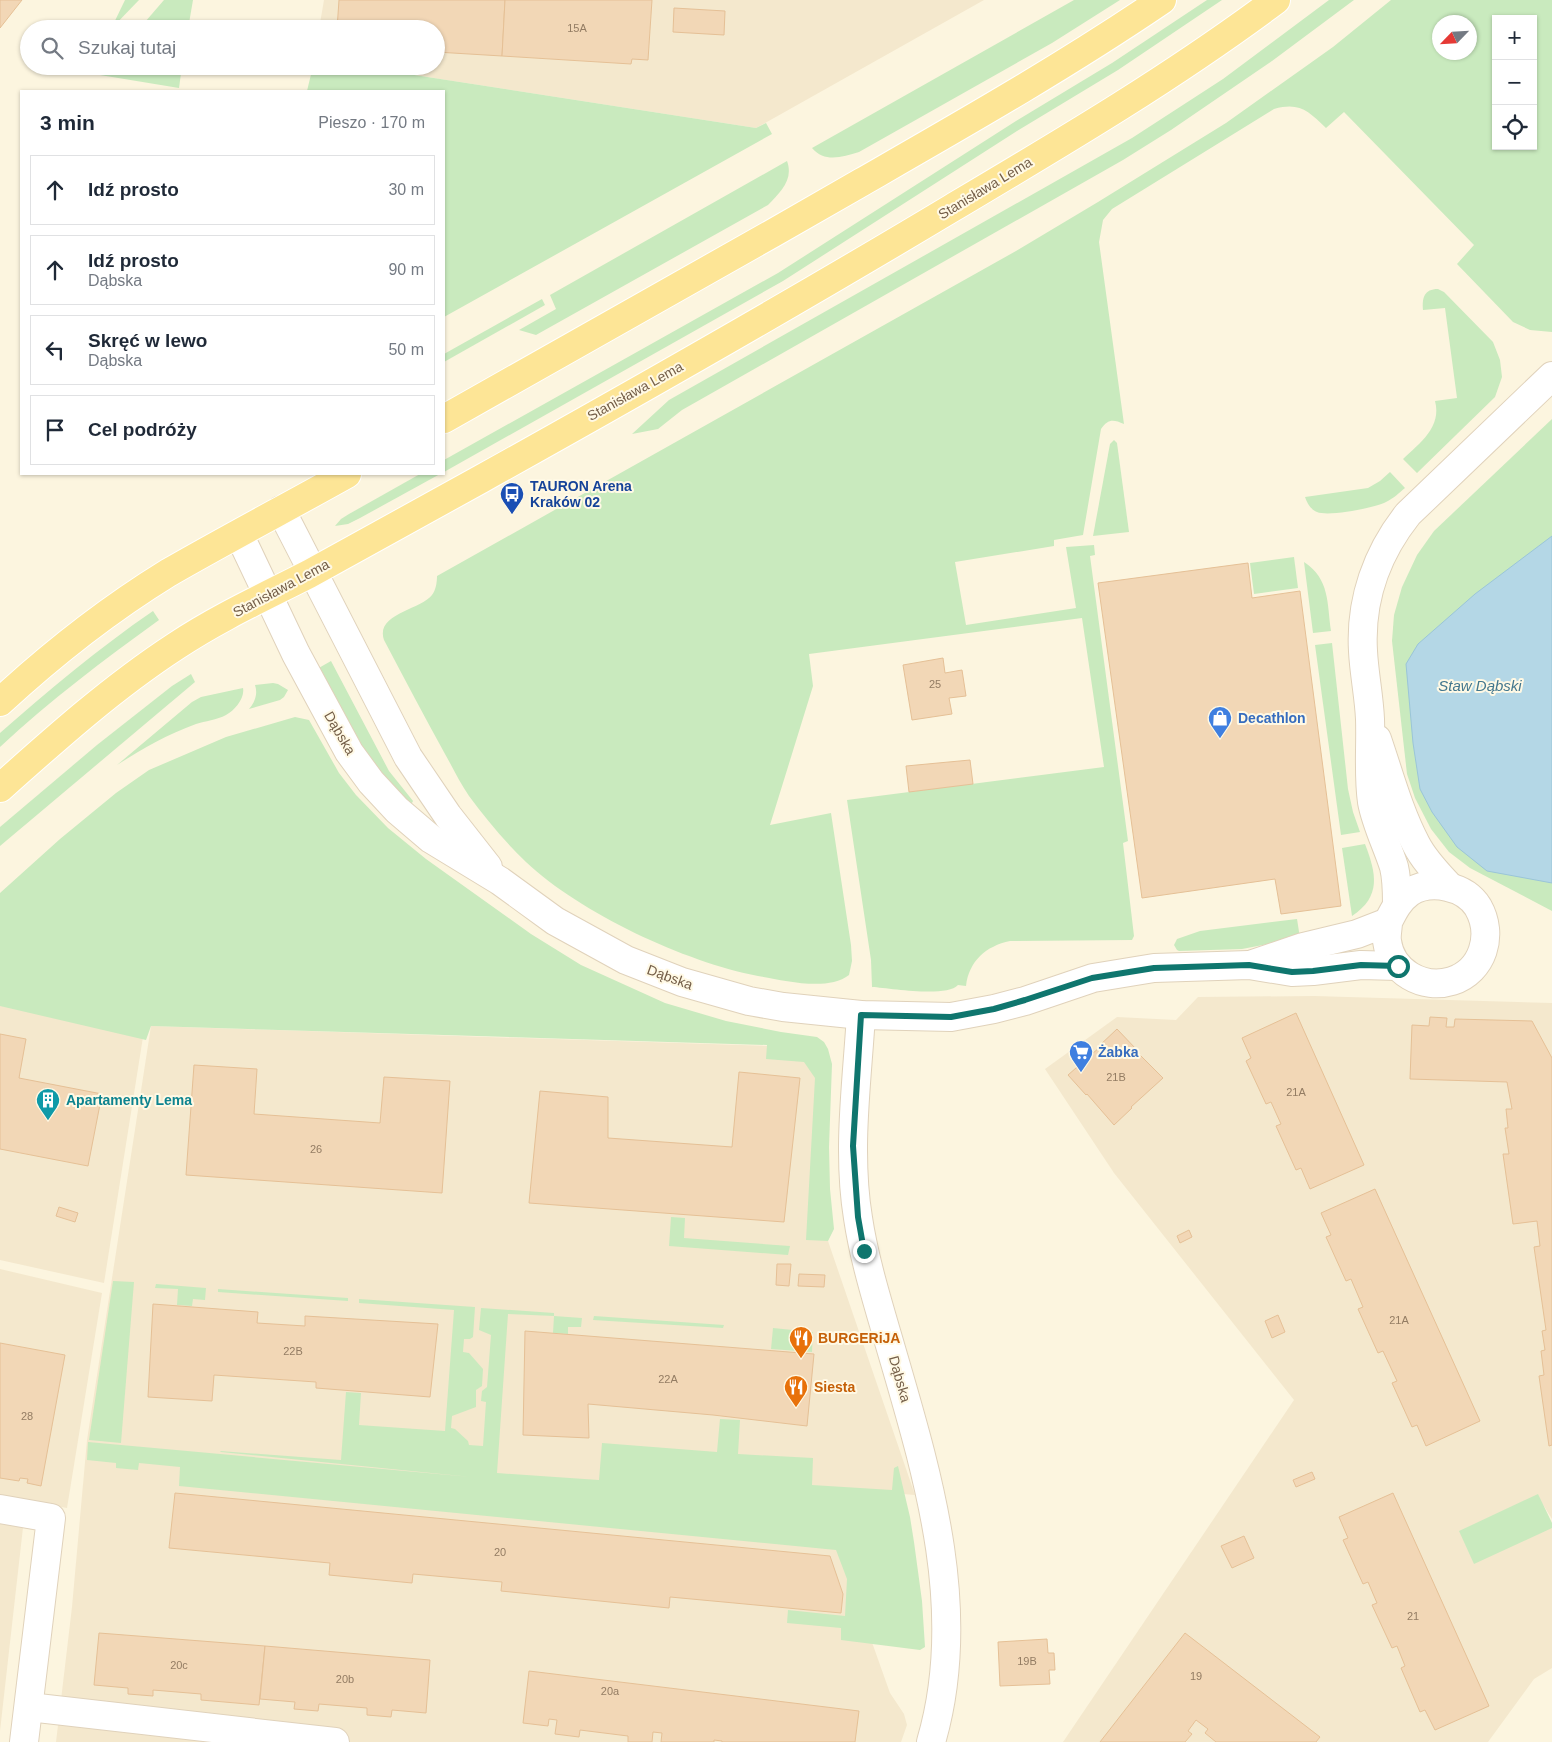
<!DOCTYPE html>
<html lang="pl">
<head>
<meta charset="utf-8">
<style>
  :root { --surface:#fff; --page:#f6f6f7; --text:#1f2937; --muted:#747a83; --line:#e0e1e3 }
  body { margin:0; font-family:Arial,sans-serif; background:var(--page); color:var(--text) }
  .controls { position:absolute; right:15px; top:15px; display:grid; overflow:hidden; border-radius:0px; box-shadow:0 1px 4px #0004 }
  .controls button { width:45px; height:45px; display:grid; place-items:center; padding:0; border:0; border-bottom:1px solid var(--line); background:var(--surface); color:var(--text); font:25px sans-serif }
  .compass { position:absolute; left:1432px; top:15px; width:45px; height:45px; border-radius:50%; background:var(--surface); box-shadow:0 1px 4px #0004; rotate:245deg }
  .stop { position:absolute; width:15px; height:15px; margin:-11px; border:4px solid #0f766e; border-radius:50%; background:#fff }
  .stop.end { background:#0f766e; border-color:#fff; box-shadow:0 1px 5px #0008 }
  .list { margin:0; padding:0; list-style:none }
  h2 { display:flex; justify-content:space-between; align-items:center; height:65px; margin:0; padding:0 20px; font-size:21px }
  h2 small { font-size:16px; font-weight:400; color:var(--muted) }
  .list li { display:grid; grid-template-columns:32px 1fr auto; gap:15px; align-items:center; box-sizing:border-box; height:70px; margin:0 10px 10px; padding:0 10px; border:1px solid var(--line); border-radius:0px }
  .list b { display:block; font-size:19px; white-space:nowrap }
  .list p { margin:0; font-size:16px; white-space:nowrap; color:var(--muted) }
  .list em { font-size:16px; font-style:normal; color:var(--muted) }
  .icon { flex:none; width:28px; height:28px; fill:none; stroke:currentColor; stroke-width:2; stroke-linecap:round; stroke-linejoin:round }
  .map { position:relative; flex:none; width:1552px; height:1742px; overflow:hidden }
  .search { position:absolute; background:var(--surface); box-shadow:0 1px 4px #0004; left:20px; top:20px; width:425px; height:55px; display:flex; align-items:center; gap:12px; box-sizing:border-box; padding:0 18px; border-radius:28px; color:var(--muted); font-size:19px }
  .panel { position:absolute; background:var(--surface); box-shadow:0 1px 4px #0004; left:20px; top:90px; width:425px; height:385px; border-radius:0px }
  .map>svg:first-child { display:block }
</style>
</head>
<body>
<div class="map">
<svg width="1552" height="1742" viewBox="0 0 1552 1742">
  <rect width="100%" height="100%" fill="#fcf5df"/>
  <!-- residential -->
  <g fill="#f4e8cd">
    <polygon points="324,0 984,0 756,128 356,66 436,66 436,29 319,29"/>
    <polygon points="0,986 146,1018 104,1283 0,1260"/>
    <polygon points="1314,996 1552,1003 1552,1519 1542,1503 1552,1524 1552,1668 1534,1679 1488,1742 1063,1742 1294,1400 1114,1173 1045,1069 1117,1017 1176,1020 1198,997"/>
    <polygon points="151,1026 799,1047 822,1079 828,1241 915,1495 647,1473 820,1496 890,1693 904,1714 907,1725 901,1742 56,1742 72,1607 87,1440"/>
    <polygon points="0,1269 102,1293 67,1508 26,1501 0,1731"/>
  </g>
  <!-- green -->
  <g fill="#c9eabe" fill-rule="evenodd">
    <polygon points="125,0 139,0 111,29"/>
    <polygon points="164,0 193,0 188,29 139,29"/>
    <path d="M1074,0H1120L1052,43L859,152C842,157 825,163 812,148Z"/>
    <polygon points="1207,0 1222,0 1118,70 1017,131 783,281 444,472 444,460 778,273 1016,121 1112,63"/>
    <polygon points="1329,0 1354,0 1272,61 1171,130 1123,160 682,410 658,429 632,434 669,400 1132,138 1223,79"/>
    <path d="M1391,0H1552V332L1530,330L1513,322L1457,264L1474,245L1344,112L1326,128C1308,111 1300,102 1274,109L1112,209L1103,220L1099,242L1124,424C1113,419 1108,419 1101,429L1083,535L1054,540V546L955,562L966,625L1076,608L1066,547L1094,545L1095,555L1090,556L1128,841L1123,843L1134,936L1132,940L1010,941C986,946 969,961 966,986L958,985C946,998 890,988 872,987L871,960L847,800L1104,767L1082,618L809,654L813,686L770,825L831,813L851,945L852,961L849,975C827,992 783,980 758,976C685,962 580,913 526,862C505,842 486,819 469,796C460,783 453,768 445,754C424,716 404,678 384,640C375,614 420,610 432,595C436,590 437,582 437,576L1016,251L1098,202L1226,123L1333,47ZM1496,19H1533V146H1496ZM1440,22H1470V52H1440Z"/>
    <polygon points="102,66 182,66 179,88 100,75"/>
    <polygon points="313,66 356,66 756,128 766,123 772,134 444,317 444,91 307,91"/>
    <path d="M787,161C794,180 780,192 768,205L536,335L519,330L556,309L550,295Z"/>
    <path d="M1438,289L1444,292L1493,342L1500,360L1502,377L1495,397L1417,473L1403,459C1420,443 1442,427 1435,401L1457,398L1445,308L1423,310C1422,298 1424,289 1438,289Z"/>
    <polygon points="542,299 545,305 444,362 444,354"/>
    <polygon points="1552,419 1552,911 1470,868 1449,852 1431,829 1415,798 1407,774 1392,641 1394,615 1402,587 1417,555 1434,531"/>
    <polygon points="1114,440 1117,443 1129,532 1093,536 1110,444"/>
    <path d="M1390,472L1405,488C1399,493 1394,498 1386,502C1375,508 1328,517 1317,512C1310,509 1307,503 1305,497L1368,488L1380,481Z"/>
    <polygon points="420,474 440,474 360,518 348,524 335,526 341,519 349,514"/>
    <polygon points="1294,557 1298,588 1254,594 1250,563"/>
    <path d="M1304,562C1330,579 1327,603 1331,631L1313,633Z"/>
    <path d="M153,611L159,620C104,660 50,700 0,747V733C49,690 99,648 153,611Z"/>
    <polygon points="1332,643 1348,789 1353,812 1360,832 1341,835 1315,645"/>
    <polygon points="331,661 389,771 413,801 412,803 410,804 379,772 362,751 317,669"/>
    <polygon points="191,674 195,682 0,846 0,827 97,745 172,686"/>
    <path d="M273,683L278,684L288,690L284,697L280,700L249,709C255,702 258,694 255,685Z"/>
    <path d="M243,688C245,698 235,710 226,715C217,720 205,721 196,724C168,734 142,749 117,765L192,702L201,697Z"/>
    <polygon points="295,717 309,720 339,773 356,795 388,828 426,859 531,934 581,965 665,1003 726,1021 781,1032 817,1037 824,1042 828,1049 832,1064 829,1147 830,1189 834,1229 828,1241 806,1240 815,1078 804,1062 766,1059 767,1045 151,1026 146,1040 0,1006 0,893 60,839 116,793 149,770 226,737"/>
    <path d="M1365,844C1376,873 1382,896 1352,916L1342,848Z"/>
    <polygon points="1297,919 1300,938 1242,949 1179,951 1177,950 1174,945 1177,939 1200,931"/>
    <polygon points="671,1217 685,1218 684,1238 790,1246 788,1255 669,1246"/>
    <polygon points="113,1281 134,1282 121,1443 89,1440"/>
    <polygon points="156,1284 206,1288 205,1300 193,1299 192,1306 177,1305 178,1289 155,1288"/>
    <polygon points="218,1289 348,1298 348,1301 218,1292"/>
    <polygon points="359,1299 475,1307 473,1337 470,1339 464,1339 463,1352 469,1353 483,1369 482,1386 476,1390 476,1407 452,1416 451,1428 455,1429 468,1441 469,1445 483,1446 486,1402 481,1401 482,1391 487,1387 491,1335 479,1330 481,1308 554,1313 554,1316 582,1318 581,1327 568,1327 568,1334 553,1333 554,1316 508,1314 497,1473 599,1480 602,1443 717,1452 720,1419 740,1420 738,1454 813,1458 812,1485 892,1490 894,1468 898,1466 910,1517 914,1542 922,1601 925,1647 920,1650 841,1640 841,1628 787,1623 788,1610 845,1616 847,1579 836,1550 179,1486 180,1467 139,1463 138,1470 116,1468 116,1463 87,1460 88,1442 471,1477 221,1452 220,1451 341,1460 346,1392 361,1393 359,1425 445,1431 454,1310 359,1303"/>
    <polygon points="594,1316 724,1325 723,1328 593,1320"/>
    <polygon points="773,1328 813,1332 812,1352 771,1349"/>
    <polygon points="1538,1494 1552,1523 1552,1528 1474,1564 1459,1531"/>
  </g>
  <!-- water -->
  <polygon fill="#b4d7e6" stroke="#9ac5d8" points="1552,536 1552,883 1487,871 1457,847 1432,812 1420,789 1413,743 1406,664 1418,644 1475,594"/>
  <!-- building -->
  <g fill="#f2d7b6" stroke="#e5c096">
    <polygon points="0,0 22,0 0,28"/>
    <polygon points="339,0 505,0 502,56 436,52 436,29 337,29"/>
    <polygon points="505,0 652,0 648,60 632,59 631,64 502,56"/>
    <polygon points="674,8 725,11 724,35 673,32"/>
    <polygon points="1248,563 1252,598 1300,591 1341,906 1281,914 1275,879 1142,898 1098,583"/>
    <polygon points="943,658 945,673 962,670 966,696 949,698 952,714 912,720 903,665"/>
    <polygon points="970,760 973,784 909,792 906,766"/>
    <polygon points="1296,1013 1364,1165 1310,1189 1301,1168 1296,1170 1276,1126 1281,1124 1271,1102 1266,1104 1246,1061 1251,1058 1242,1038"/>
    <polygon points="1430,1017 1447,1018 1446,1027 1454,1027 1455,1019 1532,1021 1552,1058 1552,1445 1549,1446 1539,1376 1544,1375 1541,1351 1545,1350 1542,1331 1546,1330 1534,1247 1540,1246 1537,1221 1513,1224 1503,1154 1509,1154 1505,1128 1508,1128 1506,1109 1512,1109 1507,1082 1410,1079 1412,1025 1429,1026"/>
    <polygon points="1117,1029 1136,1049 1135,1050 1163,1078 1131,1107 1132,1108 1114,1125 1087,1094 1086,1095 1068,1075 1100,1047 1099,1046"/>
    <polygon points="0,1034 26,1039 19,1078 102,1094 88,1166 0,1149"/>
    <polygon points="194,1065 257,1069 254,1114 380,1123 384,1077 450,1081 442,1193 186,1175"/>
    <polygon points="739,1072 800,1078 784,1222 529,1203 540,1091 608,1097 608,1138 732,1147"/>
    <polygon points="1375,1189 1480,1421 1426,1446 1417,1425 1412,1427 1392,1383 1397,1381 1383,1351 1378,1353 1358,1309 1363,1307 1351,1279 1346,1281 1326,1237 1331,1235 1321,1213"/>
    <polygon points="59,1207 78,1213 75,1222 56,1216"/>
    <polygon points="1189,1230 1192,1237 1180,1243 1177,1236"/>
    <polygon points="777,1264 791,1264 789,1286 776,1285"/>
    <polygon points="799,1274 825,1275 824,1287 798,1286"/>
    <polygon points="153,1304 258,1312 257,1323 305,1326 305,1316 438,1324 430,1397 316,1388 316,1382 214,1375 212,1401 148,1397"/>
    <polygon points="1278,1315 1285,1332 1272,1338 1265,1321"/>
    <polygon points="525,1331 814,1354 807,1426 713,1415 588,1404 589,1438 523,1435"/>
    <polygon points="0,1343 65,1355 41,1486 27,1483 28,1479 20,1478 19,1481 0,1478"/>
    <polygon points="1312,1472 1315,1479 1296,1487 1293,1480"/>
    <polygon points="175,1493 830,1556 843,1594 841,1613 670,1597 669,1608 501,1591 502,1582 413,1574 412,1583 329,1575 330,1563 169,1548"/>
    <polygon points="1393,1493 1489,1706 1435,1730 1425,1710 1420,1712 1401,1668 1405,1666 1397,1646 1392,1648 1372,1605 1377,1603 1368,1582 1363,1584 1343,1540 1348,1538 1339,1517"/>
    <polygon points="1244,1536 1254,1558 1232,1568 1221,1546"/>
    <polygon points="99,1633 265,1646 259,1705 201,1700 201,1694 153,1690 153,1696 128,1694 128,1688 94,1685"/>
    <polygon points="1185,1633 1320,1737 1316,1742 1216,1742 1205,1733 1208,1729 1196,1720 1188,1731 1192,1734 1185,1742 1100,1742"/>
    <polygon points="1047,1639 1048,1653 1054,1653 1055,1670 1049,1670 1050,1684 1000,1686 998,1642"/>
    <polygon points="265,1646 430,1660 426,1713 392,1710 391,1717 367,1715 367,1708 319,1704 318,1711 294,1709 295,1702 260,1699"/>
    <polygon points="529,1671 859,1711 855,1742 722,1742 722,1741 714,1740 714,1742 661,1742 662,1733 653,1732 652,1742 628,1742 628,1736 580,1730 579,1737 555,1734 557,1720 549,1719 548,1726 523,1723"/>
  </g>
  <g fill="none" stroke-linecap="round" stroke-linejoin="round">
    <!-- minor casing -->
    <g stroke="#e0d2bb" stroke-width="30">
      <g id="minor">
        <polyline points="281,510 408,757 448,816 488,867"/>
        <polyline points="239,534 296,654 349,752 371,782 397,810 431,839 500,881 555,921 626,960 682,982 749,1001 783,1007 861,1015 951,1017 994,1009 1025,1001 1093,978 1154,968 1249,965 1292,972 1313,971 1361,965 1398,966"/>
        <path d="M1377,739C1389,774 1399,812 1416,844C1424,860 1437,873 1449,886"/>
        <path d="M1397,904C1397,892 1397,879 1394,867C1387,845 1376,824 1372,802C1368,774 1371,747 1370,719C1369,696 1364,673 1363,651C1360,600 1377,553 1408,514L1552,376"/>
        <path d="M1253,964L1303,947L1357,934L1388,922C1394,910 1399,900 1410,892C1431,879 1465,886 1478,907C1494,935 1483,971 1452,981C1423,990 1391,972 1387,941C1386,935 1388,928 1388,922"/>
        <path d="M861,1015C857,1082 847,1151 858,1218C864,1258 876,1297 887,1335C925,1466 971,1606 931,1742"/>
        <polyline points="0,1509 51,1518 24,1742"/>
        <polyline points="29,1707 335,1742"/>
      </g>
    </g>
    <!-- major casing -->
    <g stroke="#fff" stroke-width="30">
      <g id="major">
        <path d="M444,419C583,341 723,262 862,182C963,124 1065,66 1162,0"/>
        <path d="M0,702C52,654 108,610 168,573C227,539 288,507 347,474"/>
        <path d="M0,788C56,738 113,687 176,646C218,618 264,597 309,574C366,543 423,511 481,479C639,391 797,301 952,208C1063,142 1173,77 1276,0"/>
      </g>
    </g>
    <!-- minor -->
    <use href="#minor" stroke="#fff" stroke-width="28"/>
    <!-- major -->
    <use href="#major" stroke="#fde596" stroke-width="28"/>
  </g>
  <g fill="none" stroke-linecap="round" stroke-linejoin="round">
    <!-- route -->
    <polyline stroke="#0f766e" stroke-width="6" points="864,1251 858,1217 853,1146 861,1015 951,1017 994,1009 1025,1000 1092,978 1154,968 1249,965 1292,972 1313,971 1361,965 1398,966"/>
  </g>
  <!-- icons -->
  <defs>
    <g id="bus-pin" transform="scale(1.25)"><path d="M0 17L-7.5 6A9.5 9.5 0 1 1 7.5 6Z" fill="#1a4fb4" stroke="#fff9e5"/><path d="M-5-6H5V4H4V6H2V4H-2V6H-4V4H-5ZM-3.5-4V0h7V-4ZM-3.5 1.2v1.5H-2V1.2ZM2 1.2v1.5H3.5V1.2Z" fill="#fff"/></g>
    <g id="shop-pin" transform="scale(1.25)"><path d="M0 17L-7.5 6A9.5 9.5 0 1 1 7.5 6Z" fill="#3f7fe0" stroke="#fff9e5"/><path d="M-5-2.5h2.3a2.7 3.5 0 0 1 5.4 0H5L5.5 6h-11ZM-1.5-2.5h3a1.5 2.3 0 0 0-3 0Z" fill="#fff"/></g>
    <g id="supermarket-pin" transform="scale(1.25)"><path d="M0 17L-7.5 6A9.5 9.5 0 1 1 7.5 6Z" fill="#3f7fe0" stroke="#fff9e5"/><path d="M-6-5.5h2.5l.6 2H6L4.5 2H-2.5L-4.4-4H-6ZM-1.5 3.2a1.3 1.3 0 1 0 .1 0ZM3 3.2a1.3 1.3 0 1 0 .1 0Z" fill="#fff"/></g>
    <g id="building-pin" transform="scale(1.25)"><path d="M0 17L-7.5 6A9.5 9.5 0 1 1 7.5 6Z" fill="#0f9aa8" stroke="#fff9e5"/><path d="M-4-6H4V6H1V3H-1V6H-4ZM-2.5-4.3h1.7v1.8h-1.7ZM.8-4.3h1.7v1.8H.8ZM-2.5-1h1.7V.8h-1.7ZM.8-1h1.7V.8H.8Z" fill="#fff"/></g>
    <g id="restaurant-pin" transform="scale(1.25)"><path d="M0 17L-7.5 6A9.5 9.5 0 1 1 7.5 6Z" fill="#e8710a" stroke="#fff9e5"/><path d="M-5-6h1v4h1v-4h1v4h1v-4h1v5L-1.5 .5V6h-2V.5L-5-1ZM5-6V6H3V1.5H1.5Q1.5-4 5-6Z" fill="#fff"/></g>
  </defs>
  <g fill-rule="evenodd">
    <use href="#bus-pin" x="512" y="494"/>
    <use href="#shop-pin" x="1220" y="718"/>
    <use href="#supermarket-pin" x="1081" y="1052"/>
    <use href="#building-pin" x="48" y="1100"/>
    <use href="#restaurant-pin" x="801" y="1338"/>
    <use href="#restaurant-pin" x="796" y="1387"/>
  </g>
  <g text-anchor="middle" stroke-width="4" stroke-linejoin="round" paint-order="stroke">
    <!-- number labels -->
    <g font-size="11" fill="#937c63">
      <text x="577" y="32">15A</text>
      <text x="935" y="688">25</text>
      <text x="1116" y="1081">21B</text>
      <text x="1296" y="1096">21A</text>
      <text x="316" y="1153">26</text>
      <text x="1399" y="1324">21A</text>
      <text x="293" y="1355">22B</text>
      <text x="668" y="1383">22A</text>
      <text x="27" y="1420">28</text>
      <text x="500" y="1556">20</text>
      <text x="1413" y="1620">21</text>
      <text x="1027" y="1665">19B</text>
      <text x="179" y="1669">20c</text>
      <text x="1196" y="1680">19</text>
      <text x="345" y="1683">20b</text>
      <text x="610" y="1695">20a</text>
    </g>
    <!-- street labels -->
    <g font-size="14" fill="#735d47" stroke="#fff9e5">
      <text transform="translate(985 188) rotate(-31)" y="5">Stanisława Lema</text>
      <text transform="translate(635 391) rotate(-29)" y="5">Stanisława Lema</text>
      <text transform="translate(281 588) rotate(-28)" y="5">Stanisława Lema</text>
      <text transform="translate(340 733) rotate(60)" y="5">Dąbska</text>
      <text transform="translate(670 977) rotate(20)" y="5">Dąbska</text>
      <text transform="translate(900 1379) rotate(74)" y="5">Dąbska</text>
    </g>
    <!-- transit labels -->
    <g font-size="14" font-weight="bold" fill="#164399" stroke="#fff9e5" text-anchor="start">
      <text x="530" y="491">TAURON Arena<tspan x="530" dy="16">Kraków 02</tspan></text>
    </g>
    <!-- shop labels -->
    <g font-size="14" font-weight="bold" fill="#366cbe" stroke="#fff9e5" text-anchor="start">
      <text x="1238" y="723">Decathlon</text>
      <text x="1098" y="1057">Żabka</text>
    </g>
    <!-- culture labels -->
    <g font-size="14" font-weight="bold" fill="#0d838f" stroke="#fff9e5" text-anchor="start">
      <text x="66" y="1105">Apartamenty Lema</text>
    </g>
    <!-- food labels -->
    <g font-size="14" font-weight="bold" fill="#c56008" stroke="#fff9e5" text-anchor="start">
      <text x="818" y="1343">BURGERiJA</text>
      <text x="814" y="1392">Siesta</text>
    </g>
    <!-- water labels -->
    <g font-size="15" font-style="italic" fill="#43778e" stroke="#fff9e5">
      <text x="1480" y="691">Staw Dąbski</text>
    </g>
  </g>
</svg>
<div class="controls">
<button>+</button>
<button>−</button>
<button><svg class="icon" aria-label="locate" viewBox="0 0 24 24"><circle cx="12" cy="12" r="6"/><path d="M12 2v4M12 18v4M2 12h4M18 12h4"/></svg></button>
</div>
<svg class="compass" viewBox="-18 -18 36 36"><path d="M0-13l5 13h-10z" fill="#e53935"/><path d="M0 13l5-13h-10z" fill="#747a83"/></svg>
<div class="stop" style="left:1398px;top:966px"></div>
<div class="stop end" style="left:864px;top:1251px"></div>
<div class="search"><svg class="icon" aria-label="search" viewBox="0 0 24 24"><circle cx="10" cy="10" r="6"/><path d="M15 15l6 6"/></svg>Szukaj tutaj</div>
<section class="panel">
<h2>3 min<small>Pieszo · 170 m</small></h2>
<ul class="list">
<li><svg class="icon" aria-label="ahead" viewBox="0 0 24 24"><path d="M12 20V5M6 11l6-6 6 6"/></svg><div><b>Idź prosto</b></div><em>30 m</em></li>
<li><svg class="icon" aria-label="ahead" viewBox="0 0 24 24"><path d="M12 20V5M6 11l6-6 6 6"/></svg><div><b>Idź prosto</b><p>Dąbska</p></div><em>90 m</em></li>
<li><svg class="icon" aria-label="left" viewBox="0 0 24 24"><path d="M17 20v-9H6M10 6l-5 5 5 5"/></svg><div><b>Skręć w lewo</b><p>Dąbska</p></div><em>50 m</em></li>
<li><svg class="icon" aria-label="arrive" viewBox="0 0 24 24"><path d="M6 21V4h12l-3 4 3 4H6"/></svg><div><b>Cel podróży</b></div></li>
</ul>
</section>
</div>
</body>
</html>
